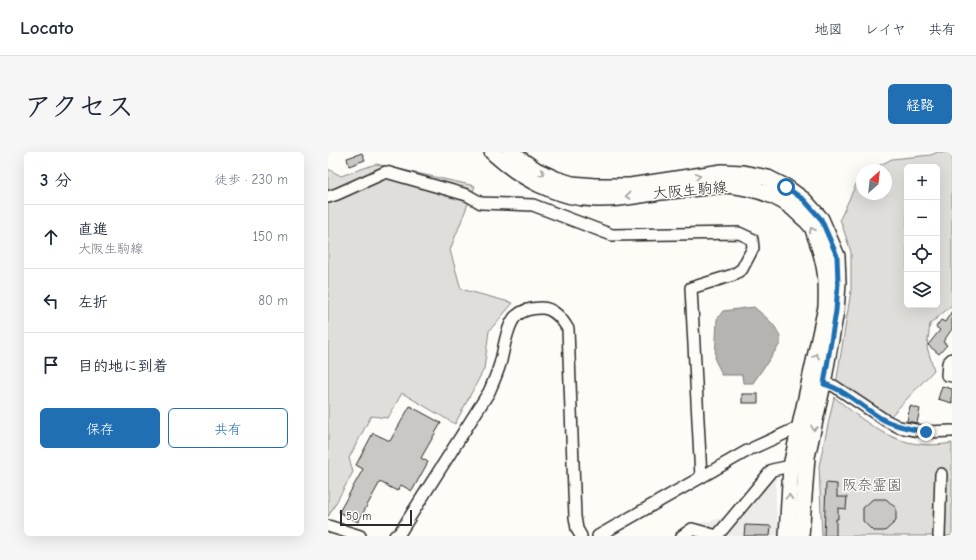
<!DOCTYPE html>
<html lang="ja">
<head>
<meta charset="utf-8">
<style>
  :root { --surface:#fff; --page:#f6f6f7; --text:#1f2937; --muted:#747a83; --line:#e0e1e3; --accent:#1f6fb2 }
  body { margin:0; font-family:"Comic Neue","Klee One",sans-serif; background:var(--page); color:var(--text) }
  .controls { position:absolute; right:12px; top:12px; display:grid; overflow:hidden; border-radius:6px; box-shadow:0 4px 16px #0002 }
  .controls button { width:36px; height:36px; display:grid; place-items:center; padding:0; border:0; border-bottom:1px solid var(--line); background:var(--surface); color:var(--text); font:20px sans-serif }
  .compass { position:absolute; left:528px; top:12px; width:36px; height:36px; border-radius:50%; background:var(--surface); box-shadow:0 4px 16px #0002; rotate:27deg }
  .scale { position:absolute; left:12px; bottom:10px; width:72px; box-sizing:border-box; padding-left:4px; border:2px solid #2b2b2b; border-top:0; font-size:11px; line-height:14px; white-space:nowrap; color:#2b2b2b; -webkit-text-stroke:3px #fdfcf7; paint-order:stroke }
  .stop { position:absolute; width:12px; height:12px; margin:-9px; border:3px solid #1f6fb2; border-radius:50%; background:#fff }
  .stop.end { background:#1f6fb2; border-color:#fff; box-shadow:0 1px 4px #0008 }
  .list { margin:0; padding:0; list-style:none }
  h2 { display:flex; justify-content:space-between; align-items:center; height:52px; margin:0; padding:0 16px; font-size:17px }
  h2 small { font-size:13px; font-weight:400; color:var(--muted) }
  .list li { display:grid; grid-template-columns:26px 1fr auto; gap:12px; align-items:center; box-sizing:border-box; height:64px; padding:0 16px; border-top:1px solid var(--line) }
  .list b { display:block; font-size:15px; white-space:nowrap }
  .list p { margin:0; font-size:13px; white-space:nowrap; color:var(--muted) }
  .list em { font-size:13px; font-style:normal; color:var(--muted) }
  .actions { display:flex; gap:8px; padding:12px 16px }
  .actions a { flex:1; padding:9px 0; border:1px solid var(--accent); border-radius:6px; text-align:center; font-size:14px; color:var(--accent) }
  .actions .main { background:var(--accent); color:#fff }
  .icon { flex:none; width:22px; height:22px; fill:none; stroke:currentColor; stroke-width:2; stroke-linecap:round; stroke-linejoin:round }
  .map { position:relative; flex:none; width:624px; height:384px; overflow:hidden; border-radius:6px }
  header { display:flex; align-items:center; gap:24px; box-sizing:border-box; height:56px; padding:0 20px; background:var(--surface); border-bottom:1px solid var(--line) }
  header strong { font-size:19px }
  nav { display:flex; gap:22px; margin-inline-start:auto; font-size:14px }
  .intro { display:flex; align-items:center; justify-content:space-between; box-sizing:border-box; height:96px; padding:0 24px }
  h1 { margin:0; font-size:28px }
  .button { padding:10px 18px; border-radius:6px; background:var(--accent); color:#fff; font-size:14px; font-weight:700 }
  main { display:flex; gap:24px; padding:0 24px }
  aside { flex:1; background:var(--surface); border-radius:6px; box-shadow:0 4px 16px #0002 }
  .map>svg:first-child { display:block }
</style>
</head>
<body>
<header>
<strong>Locato</strong>
<nav><a>地図</a><a>レイヤ</a><a>共有</a></nav>
</header>
<div class="intro"><h1>アクセス</h1><a class="button">経路</a></div>
<main>
<aside>
<h2>3 分<small>徒歩 · 230 m</small></h2>
<ul class="list">
<li><svg class="icon" aria-label="ahead" viewBox="0 0 24 24"><path d="M12 20V5M6 11l6-6 6 6"/></svg><div><b>直進</b><p>大阪生駒線</p></div><em>150 m</em></li>
<li><svg class="icon" aria-label="left" viewBox="0 0 24 24"><path d="M17 20v-9H6M10 6l-5 5 5 5"/></svg><div><b>左折</b></div><em>80 m</em></li>
<li><svg class="icon" aria-label="arrive" viewBox="0 0 24 24"><path d="M6 21V4h12l-3 4 3 4H6"/></svg><div><b>目的地に到着</b></div></li>
</ul>
<div class="actions"><a class="main">保存</a><a>共有</a></div>
</aside>
<div class="map">
<svg width="624" height="384" viewBox="0 0 624 384">
  <rect width="100%" height="100%" fill="#fdfcf7"/>
  <filter id="ink" filterUnits="userSpaceOnUse"><feTurbulence type="fractalNoise" baseFrequency=".025" numOctaves="2"/><feDisplacementMap in="SourceGraphic" scale="8" xChannelSelector="R" yChannelSelector="G"/><feConvolveMatrix kernelMatrix="1 2 1 2 8 2 1 2 1" color-interpolation-filters="sRGB"/></filter>
  <g filter="url(#ink)">
    <!-- built -->
    <polygon fill="#edece8" points="440,313 448,322 448,353 451,384 346,384 361,374 398,365"/>
    <!-- green -->
    <g fill="#dfdeda" stroke="#858482" fill-rule="evenodd">
      <path d="M610,0H624V153L602,172L599,195L606,218L561,266L508,232L523,139V100L512,67L532,24L534,23V42H558V18H542L564,7L603,3ZM579,15H609V153H579Z"/>
      <polygon points="48,12 147,34 122,98 133,137 185,151 161,179 156,217 127,272 74,241 60,266 43,264 21,306 25,320 0,365 0,17 13,24"/>
      <path d="M506,245C543,275 572,300 624,291V384H494L491,314Z"/>
    </g>
    <!-- water -->
    <path fill="#b5b4b1" stroke="#7e7d7b" d="M426,155C436,164 455,177 452,192L425,231H415L414,223H393V220L387,208L389,167L395,159Z"/>
    <!-- building -->
    <g fill="#c9c8c4" stroke="#2b2b2b">
      <polygon points="34,1 37,8 21,14 19,6"/>
      <polygon points="624,159 624,177 615,190 619,193 611,202 600,193 612,178 608,175 613,168 617,170"/>
      <polygon points="614,234 624,237 624,251 610,247"/>
      <rect x="414" y="242" width="16" height="9"/>
      <polygon points="82,254 113,271 93,306 100,310 84,339 73,333 69,339 52,330 30,370 11,360 35,317 28,313 45,281 62,289"/>
      <polygon points="582,254 592,257 589,271 579,269"/>
      <polygon points="498,331 509,332 509,345 519,345 518,357 510,356 510,367 508,367 508,384 496,384"/>
      <polygon points="545,347 558,347 568,356 568,369 557,379 545,379 535,369 535,356"/>
      <polygon points="417,373 443,374 442,384 416,384"/>
    </g>
    <g fill="none" stroke-linecap="round" stroke-linejoin="round">
      <!-- minor casing -->
      <g stroke="#2b2b2b" stroke-width="14">
        <g id="minor">
          <polyline points="0,45 9,42 58,20 139,43 153,51 205,53 284,83 411,81 424,87 425,96 414,117 405,123 363,136 373,325"/>
          <polyline points="624,207 620,211 619,223 624,224"/>
          <polyline points="489,230 506,234 557,268 571,275 598,280 624,279"/>
          <polyline points="425,296 471,275"/>
          <polyline points="0,374 32,384"/>
          <path d="M67,384L71,382L161,240C165,231 169,222 172,212C176,198 178,176 187,165C194,158 203,156 213,156C226,156 234,167 240,177L247,365L249,377L253,384"/>
          <polyline points="270,384 419,299"/>
          <polyline points="354,384 364,377 389,384"/>
          <polyline points="389,384 444,318 463,314"/>
          <polyline points="611,384 613,322"/>
        </g>
      </g>
      <!-- major casing -->
      <g stroke="#2b2b2b" stroke-width="18">
        <g id="major">
          <path d="M164,0C192,26 229,46 268,47C287,48 307,44 326,41C349,38 372,36 396,33C425,35 453,42 473,64C477,67 481,71 484,75C486,79 487,85 489,89C498,114 499,129 498,155L463,314L459,384"/>
          <polyline points="182,0 208,18 228,27 244,32 267,34 302,34 394,20 415,21 440,26 458,35 476,48 493,67 509,104 510,131 508,159 495,232 479,305 473,384"/>
        </g>
      </g>
      <!-- minor -->
      <use href="#minor" stroke="#fdfcf7" stroke-width="11"/>
      <!-- major -->
      <use href="#major" stroke="#fdfcf7" stroke-width="15"/>
    </g>
    <!-- one-way arrows -->
    <defs><path id="oneway-chevron" d="M-2-3.5L2.5 0L-2 3.5" fill="none" stroke-width="1.6" stroke-linecap="round" stroke-linejoin="round"/></defs>
    <g stroke="#9e9e9b">
      <use href="#oneway-chevron" transform="translate(214 21) rotate(25)"/>
      <use href="#oneway-chevron" transform="translate(370 24) rotate(-8)"/>
      <use href="#oneway-chevron" transform="translate(300 44) rotate(174)"/>
      <use href="#oneway-chevron" transform="translate(484 78) rotate(-117)"/>
      <use href="#oneway-chevron" transform="translate(488 204) rotate(-78)"/>
      <use href="#oneway-chevron" transform="translate(486 276) rotate(103)"/>
      <use href="#oneway-chevron" transform="translate(461 345) rotate(-87)"/>
    </g>
  </g>
  <g fill="none" stroke-linecap="round" stroke-linejoin="round" filter="url(#ink)">
    <!-- route -->
    <path stroke="#1f6fb2" stroke-width="5" d="M458,35L476,48L493,67L509,104L510,131L508,159L496,232C518,238 536,257 556,268C569,275 584,277 598,280"/>
  </g>
  <g text-anchor="middle" stroke-width="3" stroke-linejoin="round" paint-order="stroke">
    <!-- street labels -->
    <g font-size="15" fill="#2b2b2b" stroke="#fdfcf7">
      <text transform="translate(362 38) rotate(-5)" y="5">大阪生駒線</text>
    </g>
    <!-- park labels -->
    <g font-size="15" fill="#585857" stroke="#fdfcf7">
      <text x="544" y="338">阪奈霊園</text>
    </g>
  </g>
</svg>
<div class="controls">
<button>+</button>
<button>−</button>
<button><svg class="icon" aria-label="locate" viewBox="0 0 24 24"><circle cx="12" cy="12" r="6"/><path d="M12 2v4M12 18v4M2 12h4M18 12h4"/></svg></button>
<button><svg class="icon" aria-label="layers" viewBox="0 0 24 24"><path d="M12 4l9 5-9 5-9-5zM3 14l9 5 9-5"/></svg></button>
</div>
<svg class="compass" viewBox="-18 -18 36 36"><path d="M0-13l5 13h-10z" fill="#e53935"/><path d="M0 13l5-13h-10z" fill="#747a83"/></svg>
<div class="scale">50 m</div>
<div class="stop" style="left:458px;top:35px"></div>
<div class="stop end" style="left:598px;top:280px"></div>
</div>
</main>
</body>
</html>
